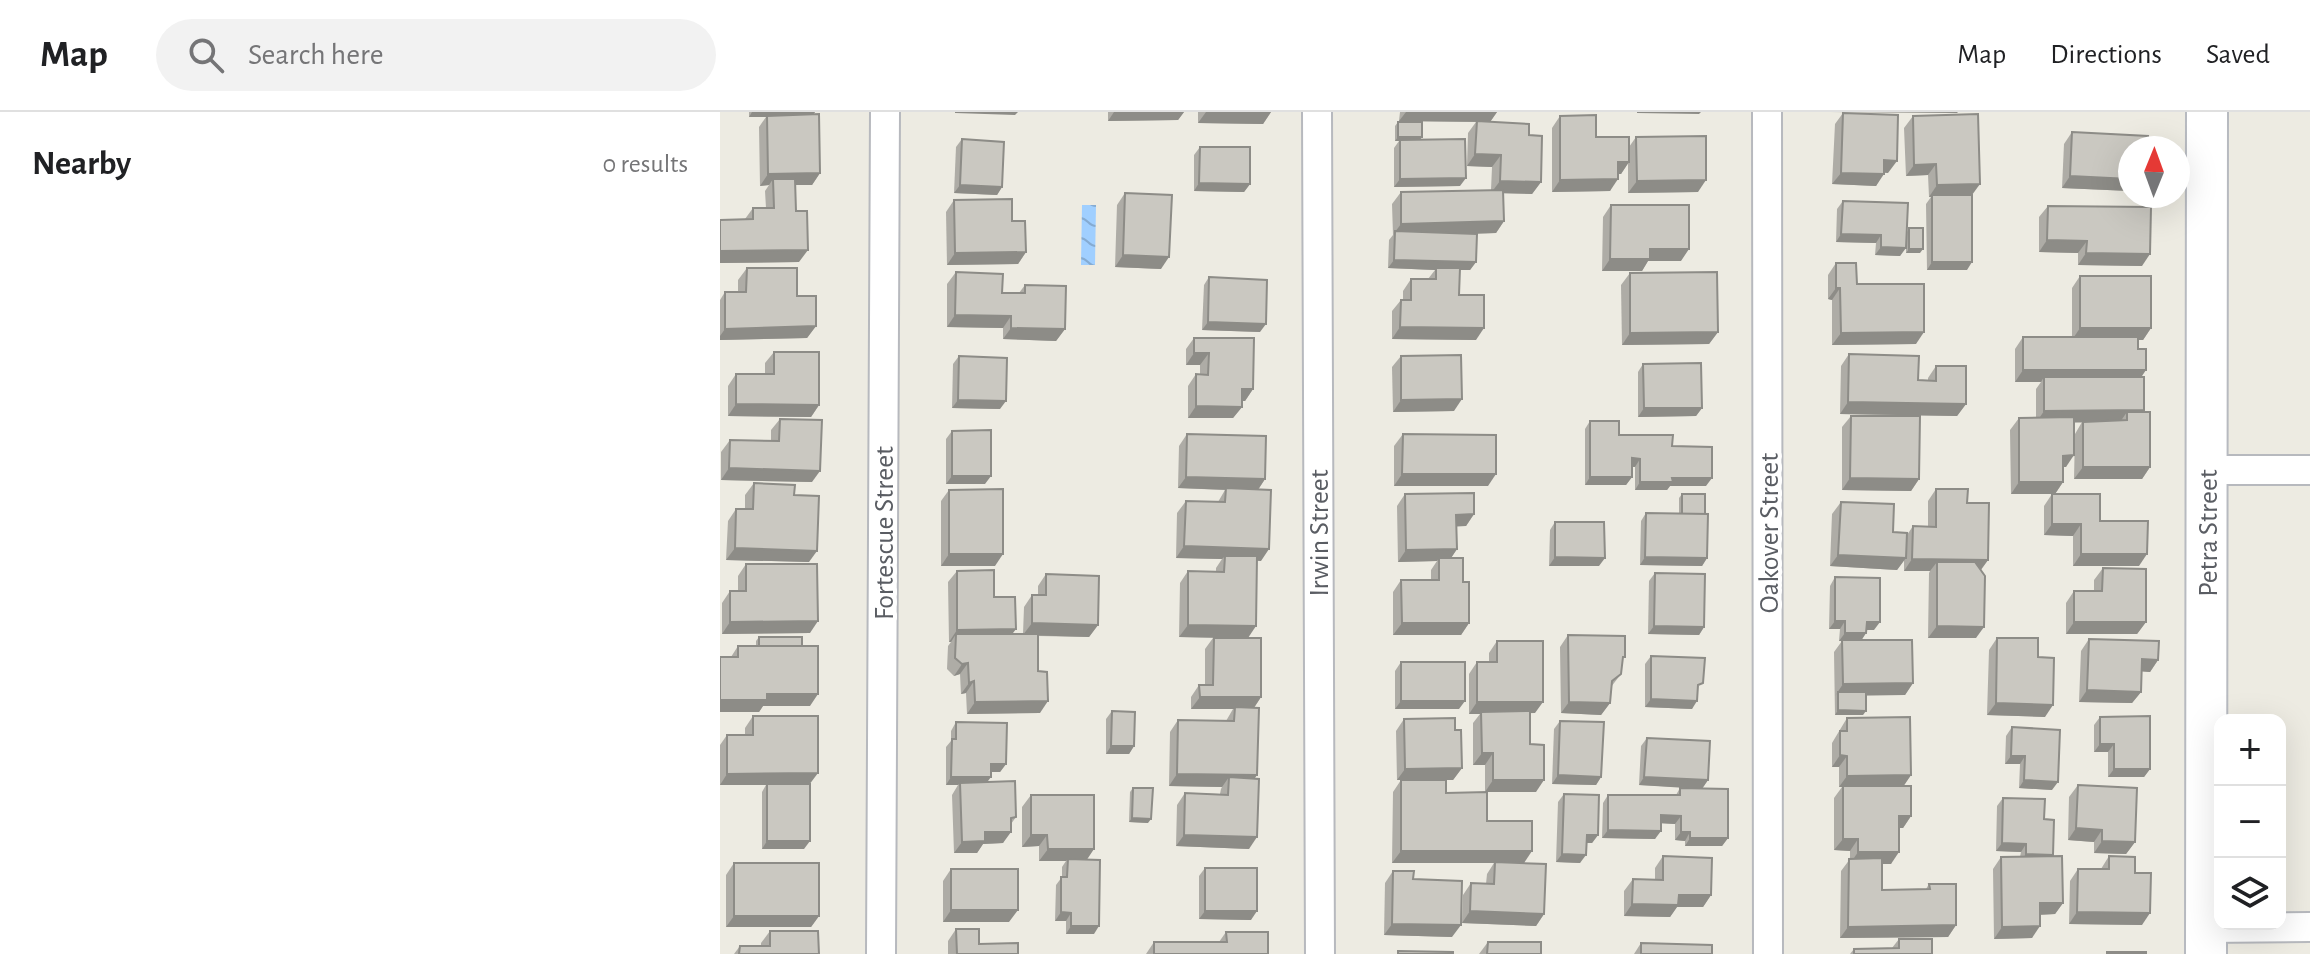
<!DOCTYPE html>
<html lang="en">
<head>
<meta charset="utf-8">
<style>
  :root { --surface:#fff; --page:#f2f2f2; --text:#202124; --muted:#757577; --line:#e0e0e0 }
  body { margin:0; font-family:"Alegreya Sans",sans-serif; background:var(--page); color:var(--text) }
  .controls { position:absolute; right:24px; bottom:24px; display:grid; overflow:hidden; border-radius:16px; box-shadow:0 8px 32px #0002 }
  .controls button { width:72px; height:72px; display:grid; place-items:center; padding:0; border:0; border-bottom:2px solid var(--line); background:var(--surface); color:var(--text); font:40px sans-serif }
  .compass { position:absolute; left:1398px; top:24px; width:72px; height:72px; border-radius:50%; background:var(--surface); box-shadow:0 8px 32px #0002; rotate:1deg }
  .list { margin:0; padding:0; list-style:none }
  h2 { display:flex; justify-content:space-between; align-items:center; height:104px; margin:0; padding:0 32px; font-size:34px }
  h2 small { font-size:26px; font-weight:400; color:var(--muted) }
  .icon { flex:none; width:44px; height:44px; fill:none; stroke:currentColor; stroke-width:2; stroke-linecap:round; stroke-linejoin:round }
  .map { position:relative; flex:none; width:1590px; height:842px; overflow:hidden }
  header { display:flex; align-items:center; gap:48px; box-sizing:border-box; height:112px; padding:0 40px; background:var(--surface); border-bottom:2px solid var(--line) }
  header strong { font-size:38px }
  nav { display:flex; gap:44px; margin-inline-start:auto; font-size:28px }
  .search { width:560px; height:72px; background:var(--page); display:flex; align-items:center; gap:20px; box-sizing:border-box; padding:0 28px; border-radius:44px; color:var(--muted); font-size:30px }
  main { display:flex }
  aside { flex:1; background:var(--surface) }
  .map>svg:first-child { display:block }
</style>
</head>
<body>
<header>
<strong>Map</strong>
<div class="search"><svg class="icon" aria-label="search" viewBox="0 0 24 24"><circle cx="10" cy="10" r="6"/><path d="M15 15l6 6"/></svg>Search here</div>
<nav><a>Map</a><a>Directions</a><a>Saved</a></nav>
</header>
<main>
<aside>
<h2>Nearby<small>0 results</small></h2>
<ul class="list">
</ul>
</aside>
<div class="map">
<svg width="1590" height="842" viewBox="0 0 1590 842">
  <defs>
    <pattern id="water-waves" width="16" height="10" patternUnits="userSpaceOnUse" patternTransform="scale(2)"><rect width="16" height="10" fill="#a0cfff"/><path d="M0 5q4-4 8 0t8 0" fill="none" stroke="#85abd2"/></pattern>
  </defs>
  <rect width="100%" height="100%" fill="#edebe2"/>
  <!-- water -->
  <polygon fill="url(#water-waves)" points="362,93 376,93 375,153 361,153"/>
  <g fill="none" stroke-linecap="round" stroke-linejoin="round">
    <!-- street casing -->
    <g stroke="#b7b9be" stroke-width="32">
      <g id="street">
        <polyline points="597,0 600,842"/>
        <polyline points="1047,0 1048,842"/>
        <polyline points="1487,358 1590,358"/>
        <polyline points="1486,816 1590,815"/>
        <polyline points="161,842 165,0"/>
      </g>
    </g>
    <!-- secondary casing -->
    <g stroke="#b7bac0" stroke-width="44">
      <polyline id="secondary" points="1486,842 1487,0"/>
    </g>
    <!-- street -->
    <use href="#street" stroke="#fff" stroke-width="28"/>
    <!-- secondary -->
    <use href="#secondary" stroke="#fff" stroke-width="40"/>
  </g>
  <!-- wall -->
  <g fill="#aeaca6">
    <polygon points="29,0 95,0 93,3 100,61 92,73 75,73 76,99 79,150 0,151 0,108 25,107 33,96 46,96 45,79 49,73 40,74 39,15 46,5 29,5"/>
    <polygon points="388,0 464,0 458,8 388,9"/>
    <polygon points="478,0 551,0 543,12 478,11"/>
    <polygon points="680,0 777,0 770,10 809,23 821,70 812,82 783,81 784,109 776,121 756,122 756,150 750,158 739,158 739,183 756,228 672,227 672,199 681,188 683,188 683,179 691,167 708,167 715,158 668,156 669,128 673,123 672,92 681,80 771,78 772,55 747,54 748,21 756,10 679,9"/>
    <polygon points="1123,1 1168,61 1164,60 1156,74 1112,72 1115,12"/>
    <polygon points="840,4 876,25 909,35 916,25 978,80 908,81 908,51 901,62 898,62 890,79 832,80 832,16"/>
    <polygon points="1193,4 1252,83 1247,158 1207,158 1206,92 1211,85 1209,85 1208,63 1186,64 1184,16"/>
    <polygon points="678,10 702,25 700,28 740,74 674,75 674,36 679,29 675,29 675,14"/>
    <polygon points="1352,20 1410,36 1410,79 1342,76 1344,32"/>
    <polygon points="242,27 282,75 277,83 234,81 236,35"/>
    <polygon points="480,35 530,72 524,80 474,79 474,43"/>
    <polygon points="405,81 441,157 395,155 397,93"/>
    <polygon points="234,88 292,109 306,140 298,152 227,153 226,100"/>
    <polygon points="1123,89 1187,120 1189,116 1200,141 1186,141 1186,134 1180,144 1155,143 1156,131 1116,130 1117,97"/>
    <polygon points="891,93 961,149 928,149 922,159 882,159 883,105"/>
    <polygon points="1328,94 1422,154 1358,153 1358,141 1319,140 1319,105"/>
    <polygon points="1116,151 1196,232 1112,233 1112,188 1108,187 1108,163"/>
    <polygon points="27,156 96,214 87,226 0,228 0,188 5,180 18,180 18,168"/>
    <polygon points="236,160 282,181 299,181 305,173 345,217 336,229 283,227 283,216 227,215 227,172"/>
    <polygon points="910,161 998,220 989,232 902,233 901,173"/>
    <polygon points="1360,164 1431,216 1423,228 1418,228 1422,265 1424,298 1422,300 1430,355 1422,367 1354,367 1355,322 1362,310 1354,310 1346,355 1343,355 1343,370 1335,382 1291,382 1290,318 1299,306 1316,306 1316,277 1321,270 1295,270 1295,237 1303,225 1352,225 1352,176"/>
    <polygon points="489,165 540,220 482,218 484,173"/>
    <polygon points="474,226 533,277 525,289 522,289 522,295 513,306 468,306 468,274 476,262 480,262 480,253 466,253 466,237"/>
    <polygon points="54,240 99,293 91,305 8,304 8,274 16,262 45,262 45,251"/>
    <polygon points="1129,242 1198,268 1208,269 1208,266 1216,254 1246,292 1237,304 1120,302 1121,254"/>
    <polygon points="239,244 280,297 232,296 233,252"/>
    <polygon points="681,244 734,299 673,300 672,255"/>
    <polygon points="923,252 982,296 976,304 918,305 918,260"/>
    <polygon points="1131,304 1199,367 1191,379 1122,378 1122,315"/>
    <polygon points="60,307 92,370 1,368 1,340 10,328 51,329 51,318"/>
    <polygon points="870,309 899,323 952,334 986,374 950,374 947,378 915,378 915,355 912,355 912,365 906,373 865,373 865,317"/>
    <polygon points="232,319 265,372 226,372 226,327"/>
    <polygon points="467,322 545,367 538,378 541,449 537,448 528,526 541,585 534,596 535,667 529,737 456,734 457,693 465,681 500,682 501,677 502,675 449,674 450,620 458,608 506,609 513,597 471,597 471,585 479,573 485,573 485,537 493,526 459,525 460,471 468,459 496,460 496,456 502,447 456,446 457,401 466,389 498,390 505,378 458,376 459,334"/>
    <polygon points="683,322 768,374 674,374 674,334"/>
    <polygon points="34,371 74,383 89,450 6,448 8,409 16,397 25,397 25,383"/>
    <polygon points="1216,377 1247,391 1268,448 1261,458 1256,526 1208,526 1209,461 1210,459 1184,459 1184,448 1177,458 1110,454 1112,402 1121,390 1173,420 1187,423 1193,414 1208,415 1208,389"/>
    <polygon points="229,378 275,454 221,454 221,389"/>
    <polygon points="685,382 754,402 746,414 736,414 737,437 731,446 743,470 749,511 741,523 673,523 673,480 681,468 711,468 711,458 717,449 678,450 677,394"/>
    <polygon points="962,382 985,402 987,446 982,454 920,453 921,409 926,401 959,402 959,386"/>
    <polygon points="1332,382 1380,409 1419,454 1353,454 1353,424 1324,423 1324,394"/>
    <polygon points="835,410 879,454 829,454 830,418"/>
    <polygon points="26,452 90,521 2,522 2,491 10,479 18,479 18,464"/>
    <polygon points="1383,456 1426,510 1417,522 1346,522 1346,491 1354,479 1374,479 1374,468"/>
    <polygon points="237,459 274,485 292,522 303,522 304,495 312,483 318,483 318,474 326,462 378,513 369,525 318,524 318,559 320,601 247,602 246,581 241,582 240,562 234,564 227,557 228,534 231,530 229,530 228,470"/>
    <polygon points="935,461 984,515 979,523 928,522 929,469"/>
    <polygon points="1115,465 1154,518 1146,518 1146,521 1141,528 1193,571 1185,583 1146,583 1143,603 1115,603 1114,540 1122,529 1119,529 1120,517 1109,517 1110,474"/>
    <polygon points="848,523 902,549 901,562 891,575 890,591 881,603 841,601 840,535"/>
    <polygon points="39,525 82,534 90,594 43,594 39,600 11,545 18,534 36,534 36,529"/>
    <polygon points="1277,526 1318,545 1325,605 1267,603 1269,538"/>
    <polygon points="1369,527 1438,548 1430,560 1422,559 1421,580 1412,591 1359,590 1361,539"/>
    <polygon points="777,529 815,601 810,601 810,632 816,680 765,680 765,653 753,653 753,611 760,602 749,602 749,562 757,550 769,550 769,541"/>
    <polygon points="931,544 978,579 972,597 925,595 925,552"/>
    <polygon points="681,550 739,597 675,597 675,559"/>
    <polygon points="392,599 414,634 409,642 386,642 386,607"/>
    <polygon points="33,604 90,673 84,737 42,737 42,680 46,673 0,673 0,633 7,623 25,623 25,616"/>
    <polygon points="1380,605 1430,657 1424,665 1388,665 1388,640 1374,640 1374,613"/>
    <polygon points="1127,606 1191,663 1183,674 1191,704 1183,716 1179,716 1171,752 1162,752 1162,778 1206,777 1209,772 1236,813 1228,825 1120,826 1121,759 1130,747 1130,739 1114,738 1114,686 1122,675 1119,675 1119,655 1112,655 1112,631"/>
    <polygon points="684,607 735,618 742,656 733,668 716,668 726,681 767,709 804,751 824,802 816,814 742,811 743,783 751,771 766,772 767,762 774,751 672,751 673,680 681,668 677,668 676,619"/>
    <polygon points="840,609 881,665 876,673 832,672 834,617"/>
    <polygon points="236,610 286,652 280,660 271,660 267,670 296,705 291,712 283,731 263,732 257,741 234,741 232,683 238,673 226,673 226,635 231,629 231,619"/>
    <polygon points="1292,615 1332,678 1299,676 1300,652 1285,652 1286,624"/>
    <polygon points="927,626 988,668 982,676 1008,726 1002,734 965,734 965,729 955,728 955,712 941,711 935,727 882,726 883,691 888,683 956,683 960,676 977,676 919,673 921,634"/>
    <polygon points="1358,673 1415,730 1406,742 1374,741 1374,730 1348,728 1349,685"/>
    <polygon points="413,676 428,711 409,710 410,680"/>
    <polygon points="844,682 878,723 872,731 867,731 860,751 836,750 838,690"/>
    <polygon points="311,683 367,747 374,822 346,822 346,809 335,809 336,773 342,765 342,755 346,749 319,749 319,734 302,735 302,695"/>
    <polygon points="1283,686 1324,707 1343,791 1335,802 1320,803 1312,826 1274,827 1273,757 1281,745 1300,745 1301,740 1276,739 1277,694"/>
    <polygon points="943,744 991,783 983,795 957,795 950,805 904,804 904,779 913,767 935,768 935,756"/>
    <polygon points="1389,744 1415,761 1422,813 1349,812 1350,769 1358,757 1381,757"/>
    <polygon points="14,751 99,804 91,815 6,815 6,763"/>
    <polygon points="485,756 531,808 479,807 479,764"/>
    <polygon points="231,757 289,810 223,810 223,769"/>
    <polygon points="673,759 693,767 732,825 664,823 665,771"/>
    <polygon points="236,817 259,832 298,842 228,842 228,829"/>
    <polygon points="50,819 99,842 14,842 20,834 41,834 41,831"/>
    <polygon points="506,820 548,842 426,842 434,830 499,830"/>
    <polygon points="1179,827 1212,842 1130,842 1134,837 1172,836"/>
    <polygon points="768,830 821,842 759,842"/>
    <polygon points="921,831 992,842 914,842"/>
  </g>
  <!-- shaded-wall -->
  <g fill="#8d8c87">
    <polygon points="32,0 95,0 91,5 29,5"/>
    <polygon points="235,0 298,0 295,3 235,1"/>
    <polygon points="394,0 464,0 458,8 388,9"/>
    <polygon points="486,0 551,0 543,12 478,11"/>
    <polygon points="686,0 777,0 770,10 679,9"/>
    <polygon points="917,0 981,0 979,2 917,1"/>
    <polygon points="1110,0 1238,0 1237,1"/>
    <polygon points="678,25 702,25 699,29 675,29"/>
    <polygon points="755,42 781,43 772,55 747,54"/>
    <polygon points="1164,48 1177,49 1168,61 1156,60"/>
    <polygon points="898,50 909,50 901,62 890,62"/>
    <polygon points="1216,52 1208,63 1186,64 1194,53"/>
    <polygon points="100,61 92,73 54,73 53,67 49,73 40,74 48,62"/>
    <polygon points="1121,61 1164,62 1156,74 1112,72"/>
    <polygon points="1350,64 1410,67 1410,79 1342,76"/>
    <polygon points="746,66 740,74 674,75 680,67"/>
    <polygon points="898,67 890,79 832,80 840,68"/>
    <polygon points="986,68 978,80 908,81 917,69"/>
    <polygon points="780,69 821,70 812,82 771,81"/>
    <polygon points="479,71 530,72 524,80 474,79"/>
    <polygon points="1260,72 1252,83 1209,85 1217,73"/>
    <polygon points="240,73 282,75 277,83 234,81"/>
    <polygon points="784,109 776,121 675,123 675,120 681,112"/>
    <polygon points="1121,122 1161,123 1156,131 1116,130"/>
    <polygon points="1327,128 1367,129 1358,141 1319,140"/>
    <polygon points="1161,135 1186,136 1180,144 1155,143"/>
    <polygon points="930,137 969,137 961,149 928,149 922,159 882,159 890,147"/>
    <polygon points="1189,137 1203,137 1200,141 1186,141"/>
    <polygon points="88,138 79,150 0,151 0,139"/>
    <polygon points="306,140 298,152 227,153 235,141"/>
    <polygon points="1366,141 1430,142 1422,154 1358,153"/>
    <polygon points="403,143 449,145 441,157 395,155"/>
    <polygon points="674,148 756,150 750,158 716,158 716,156 715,158 668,156"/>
    <polygon points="1212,150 1252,150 1247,158 1207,158"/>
    <polygon points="1116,176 1120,176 1112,188 1108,187"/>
    <polygon points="235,203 291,204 283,216 227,215"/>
    <polygon points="488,210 546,212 540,220 482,218"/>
    <polygon points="96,214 87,226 0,228 0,224 5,217"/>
    <polygon points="680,215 764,216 756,228 672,227"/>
    <polygon points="291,216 345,217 336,229 283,227"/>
    <polygon points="1360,216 1431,216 1423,228 1352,228"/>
    <polygon points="998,220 989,232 902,233 910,221"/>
    <polygon points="1204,220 1196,232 1112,233 1121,221"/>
    <polygon points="474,241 489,241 480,253 466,253"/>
    <polygon points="1303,258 1426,258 1418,270 1324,265 1321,270 1295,270"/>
    <polygon points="522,277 533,277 525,289 514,289"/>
    <polygon points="742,287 734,299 673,300 681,288"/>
    <polygon points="238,288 286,289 280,297 232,296"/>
    <polygon points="1128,290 1246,292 1237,304 1120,302"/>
    <polygon points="16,292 99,293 91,305 8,304"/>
    <polygon points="476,294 522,295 513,306 468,306"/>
    <polygon points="924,296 982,296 976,304 918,305"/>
    <polygon points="1424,298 1416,310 1407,308 1407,300 1400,310 1316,311 1324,299"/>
    <polygon points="1354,343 1346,355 1335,355 1343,344"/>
    <polygon points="912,346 920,347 915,355 906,354"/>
    <polygon points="1363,355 1430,355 1422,367 1354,367"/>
    <polygon points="9,356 100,359 92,370 1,368"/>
    <polygon points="682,362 776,362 768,374 674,374"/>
    <polygon points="232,364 271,364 265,372 226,372"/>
    <polygon points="466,365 545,367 537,379 458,376"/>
    <polygon points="870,365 912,365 906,373 865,373"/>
    <polygon points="952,366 992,366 986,374 950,374 947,378 915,378 920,370"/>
    <polygon points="1130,366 1199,367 1191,379 1122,378"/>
    <polygon points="1299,370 1343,370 1335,382 1291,382"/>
    <polygon points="754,402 746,414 728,415 736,403"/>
    <polygon points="1332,412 1361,412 1353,424 1324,423"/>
    <polygon points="464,434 549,437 541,449 505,447 505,444 502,447 456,446"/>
    <polygon points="15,436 97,439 89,450 6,448"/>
    <polygon points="737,437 729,449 719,446 717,449 678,450 686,438"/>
    <polygon points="229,442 283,442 275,454 221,454"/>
    <polygon points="1361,442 1427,442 1419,454 1353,454"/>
    <polygon points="1118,443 1186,446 1177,458 1110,454"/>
    <polygon points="835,445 885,446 879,454 829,454"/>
    <polygon points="925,445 987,446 982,454 920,453"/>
    <polygon points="1192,447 1268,448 1259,460 1217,450 1210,459 1184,459"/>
    <polygon points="98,509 90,521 2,522 10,510"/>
    <polygon points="1115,509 1125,509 1120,517 1109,517"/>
    <polygon points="1147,510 1160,510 1154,518 1141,518"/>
    <polygon points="1354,510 1426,510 1417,522 1346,522"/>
    <polygon points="312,511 378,513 369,525 303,523"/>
    <polygon points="682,511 749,511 741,523 673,523"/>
    <polygon points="468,513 536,514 528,526 459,525"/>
    <polygon points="934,514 984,515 979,523 928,522"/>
    <polygon points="1217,514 1264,515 1256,526 1208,526"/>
    <polygon points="296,517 287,529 236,522 231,530 229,530 237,518"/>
    <polygon points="1125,521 1146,521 1141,529 1119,529"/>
    <polygon points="1422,547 1438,548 1430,560 1414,559"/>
    <polygon points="248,551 240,562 234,564 242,552"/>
    <polygon points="254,569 246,581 241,582 249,571"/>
    <polygon points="1193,571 1185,583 1118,584 1118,580 1115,584 1123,572"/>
    <polygon points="1367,578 1421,580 1412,591 1359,590"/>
    <polygon points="47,582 98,582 90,594 43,594 39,600 0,600 0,588"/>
    <polygon points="480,585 541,585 533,597 471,597"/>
    <polygon points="931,587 977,589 972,597 925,595"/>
    <polygon points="328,589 320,601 247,602 255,590"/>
    <polygon points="681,589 745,589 739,597 675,597"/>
    <polygon points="757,590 823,590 815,601 761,602 761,600 760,602 749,602"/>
    <polygon points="849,590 890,591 881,603 841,601"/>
    <polygon points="1276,591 1333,593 1325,605 1267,603"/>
    <polygon points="1118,598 1146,599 1143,603 1115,603"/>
    <polygon points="1380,632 1394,632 1388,640 1374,640"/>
    <polygon points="391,634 414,634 409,642 386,642"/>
    <polygon points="762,641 773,641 765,653 753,653"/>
    <polygon points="1120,643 1127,644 1119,655 1112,655"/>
    <polygon points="1291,644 1305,644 1300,652 1285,652"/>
    <polygon points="271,652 286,652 280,660 265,660"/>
    <polygon points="742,656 733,668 677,668 685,657"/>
    <polygon points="1394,657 1430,657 1424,665 1388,665"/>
    <polygon points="98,661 89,673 0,673 7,662"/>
    <polygon points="457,662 537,663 529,675 509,665 502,675 449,674"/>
    <polygon points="838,663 881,665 876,673 832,672"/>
    <polygon points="1191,663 1183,675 1119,675 1127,664"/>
    <polygon points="231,665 271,665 265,673 240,671 238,673 226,673"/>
    <polygon points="924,665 988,668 982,677 919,673"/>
    <polygon points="773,668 824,668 816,680 765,680"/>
    <polygon points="1304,668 1338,670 1332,678 1299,676"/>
    <polygon points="941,703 961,704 955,712 936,711"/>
    <polygon points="1179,704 1191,704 1183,716 1171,716"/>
    <polygon points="412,706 431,707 428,711 409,710"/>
    <polygon points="1356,716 1382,718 1374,730 1348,728"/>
    <polygon points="888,718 941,719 935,727 882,726"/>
    <polygon points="265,720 291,720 283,731 263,732 257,741 234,741 242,730"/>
    <polygon points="961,720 970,720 965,729 955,728"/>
    <polygon points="311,723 327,723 319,734 302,735"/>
    <polygon points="464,723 537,725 529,737 456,734"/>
    <polygon points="867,723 878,723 872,731 861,731"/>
    <polygon points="970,726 1008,726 1002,734 965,734"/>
    <polygon points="1123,727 1138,727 1130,739 1114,738"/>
    <polygon points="47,729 90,729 84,737 42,737"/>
    <polygon points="1382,729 1415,730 1406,742 1374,741"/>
    <polygon points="1282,731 1306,732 1301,740 1276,739"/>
    <polygon points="328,737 374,737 366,749 348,747 346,749 319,749"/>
    <polygon points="681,739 812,739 804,751 672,751"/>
    <polygon points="1138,740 1179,740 1171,752 1130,752"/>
    <polygon points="842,742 866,743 860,751 836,750"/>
    <polygon points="1306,742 1333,743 1327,751 1300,750"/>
    <polygon points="959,783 991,783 983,795 957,795 950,805 904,804 912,792"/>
    <polygon points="1320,791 1343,791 1335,802 1311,803"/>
    <polygon points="231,798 298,798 289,810 223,810"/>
    <polygon points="485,799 537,799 531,808 479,807"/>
    <polygon points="750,799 824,802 816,814 742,811"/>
    <polygon points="341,800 351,801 346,809 335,809"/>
    <polygon points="1357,800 1430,801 1422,813 1349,812"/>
    <polygon points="14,804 99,804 91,815 6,815"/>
    <polygon points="672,812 741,813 732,825 664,823"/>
    <polygon points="1236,813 1228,825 1120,826 1128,815"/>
    <polygon points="351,814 379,814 374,822 346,822"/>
    <polygon points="1320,814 1312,826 1274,827 1282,815"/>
  </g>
  <!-- building -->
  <g fill="#cac8c1" stroke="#8d8c87" stroke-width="2">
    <polygon points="1123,1 1178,3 1177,49 1164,48 1164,62 1121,61"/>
    <polygon points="99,2 100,61 48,62 47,4"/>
    <polygon points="1258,2 1260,72 1217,73 1216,52 1194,53 1193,4"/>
    <polygon points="876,3 876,25 909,25 909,50 898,50 898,67 840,68 840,4"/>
    <polygon points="757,9 809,12 809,23 822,24 821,70 780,69 781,43 755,42"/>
    <rect x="678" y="10" width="24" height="15"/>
    <polygon points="1352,20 1428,24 1427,36 1410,36 1410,67 1350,64"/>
    <polygon points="986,24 986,68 917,69 916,25"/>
    <polygon points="242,27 284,30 282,75 240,73"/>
    <polygon points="745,27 746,66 680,67 680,28"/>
    <polygon points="480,35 530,35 530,72 479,71"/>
    <polygon points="53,67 75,67 76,99 87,99 88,138 0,139 0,108 33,107 33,96 54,96"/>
    <polygon points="783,78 784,109 681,112 681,80"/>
    <polygon points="405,81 452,83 449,145 403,143"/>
    <rect x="1212" y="83" width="40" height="67"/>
    <polygon points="292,87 292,109 305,109 306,140 235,141 234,88"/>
    <polygon points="1123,89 1188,91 1186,136 1161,135 1161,123 1121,122"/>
    <polygon points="891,93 969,93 969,137 930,137 930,147 890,147"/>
    <polygon points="1328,94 1431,95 1430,142 1366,141 1367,129 1327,128"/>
    <rect x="1189" y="116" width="14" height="21"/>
    <polygon points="675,119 757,122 756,150 674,148"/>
    <polygon points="1116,151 1136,151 1137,172 1204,172 1204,220 1121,221 1120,176 1116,176"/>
    <polygon points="27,156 77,156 77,184 96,184 96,214 5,217 5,180 26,180"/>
    <polygon points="716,156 740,156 739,183 764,183 764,216 680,215 681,188 691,188 691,167 716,167"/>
    <polygon points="236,160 283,162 282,181 305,181 305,173 346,174 345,217 291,216 291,204 235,203"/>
    <polygon points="997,160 998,220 910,221 910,161"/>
    <rect x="1360" y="164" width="71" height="52"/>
    <polygon points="489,165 547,168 546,212 488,210"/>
    <polygon points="1303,225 1418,225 1418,237 1426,237 1426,258 1303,258"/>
    <polygon points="474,226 534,226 533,277 522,277 522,295 476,294 476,262 488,263 489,241 474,241"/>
    <polygon points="54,240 99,240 99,293 16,292 16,262 54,262"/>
    <polygon points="1129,242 1199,244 1198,268 1216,269 1216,254 1246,254 1246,292 1128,290"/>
    <polygon points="741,243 742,287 681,288 681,244"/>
    <polygon points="239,244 287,246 286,289 238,288"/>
    <polygon points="981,251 982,296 924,296 923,252"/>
    <polygon points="1324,265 1424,265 1424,298 1324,299"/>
    <polygon points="1407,300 1430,300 1430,355 1363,355 1363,310 1407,308"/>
    <polygon points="1131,304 1200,304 1199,367 1130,366"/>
    <polygon points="1354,305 1354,343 1343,344 1343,370 1299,370 1299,306"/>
    <polygon points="60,307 102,308 100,359 9,356 10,328 59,329"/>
    <polygon points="870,309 899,309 899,323 953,323 952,334 992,335 992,366 952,366 953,370 920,370 920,347 912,346 912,365 870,365"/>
    <polygon points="271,318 271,364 232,364 232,319"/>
    <polygon points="467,322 546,324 545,367 466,365"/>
    <polygon points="683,322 776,323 776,362 682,362"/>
    <polygon points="34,371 75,373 74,383 99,384 97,439 15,436 16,397 33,397"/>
    <polygon points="506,376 551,378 549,437 464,434 466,389 505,390"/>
    <polygon points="283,377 283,442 229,442 229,378"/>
    <polygon points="1216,377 1248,377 1247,391 1269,391 1268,448 1192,447 1193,414 1216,415"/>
    <polygon points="754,381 754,402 736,403 737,437 686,438 685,382"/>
    <rect x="962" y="382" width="23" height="20"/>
    <polygon points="1332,382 1380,382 1380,409 1428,409 1427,442 1361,442 1361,412 1332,412"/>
    <polygon points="1121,390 1174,392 1173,420 1187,421 1186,446 1118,443"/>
    <polygon points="926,401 988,402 987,446 925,445"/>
    <polygon points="835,410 884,410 885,446 835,445"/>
    <polygon points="505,444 537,444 536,514 468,513 468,459 504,460"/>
    <polygon points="719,446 743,446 743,470 749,470 749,511 682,511 681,468 719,468"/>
    <polygon points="1217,450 1255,450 1265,464 1264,515 1217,514"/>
    <polygon points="26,452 97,452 98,509 10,510 10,479 26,479"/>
    <polygon points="1383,456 1426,457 1426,510 1354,510 1354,479 1382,479"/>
    <polygon points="274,458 274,485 295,485 296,517 237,518 237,459"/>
    <polygon points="935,461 985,462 984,515 934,514"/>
    <polygon points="326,462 379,464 378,513 312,511 312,483 326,483"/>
    <polygon points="1115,465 1160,466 1160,510 1147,510 1146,521 1125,521 1125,509 1115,509"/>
    <polygon points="236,522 318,522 318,559 327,560 328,589 255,590 254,569 249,571 248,551 242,552 235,546"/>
    <polygon points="848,523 905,524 905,545 903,545 901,562 892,569 890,591 849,590"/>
    <rect x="39" y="525" width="43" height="9"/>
    <polygon points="494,526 541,526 541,585 480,585 479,573 493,573"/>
    <polygon points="1277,526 1318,526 1318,545 1334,546 1333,593 1276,591"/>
    <polygon points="1369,527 1439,529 1438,548 1422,547 1421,580 1367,578"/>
    <polygon points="1122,528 1192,528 1193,571 1123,572"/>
    <polygon points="777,529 823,529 823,590 757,590 757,550 777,550"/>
    <polygon points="18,534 98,534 98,582 47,582 47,588 0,588 0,545 18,545"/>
    <polygon points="931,544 985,546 983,571 978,573 977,589 931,587"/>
    <rect x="681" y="550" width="64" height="39"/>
    <polygon points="1118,580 1146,580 1146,599 1118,598"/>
    <polygon points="515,595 539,596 537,663 457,662 458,608 514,609"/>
    <polygon points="392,599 415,600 414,634 391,634"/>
    <polygon points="810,599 810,632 824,633 824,668 773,668 773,641 762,641 761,600"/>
    <polygon points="33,604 98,604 98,661 7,662 7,623 33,623"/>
    <polygon points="1430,604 1430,657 1394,657 1394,632 1380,632 1380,605"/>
    <polygon points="1190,605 1191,663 1127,664 1127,644 1120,643 1120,619 1127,619 1127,606"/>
    <polygon points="735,606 735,618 741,618 742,656 685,657 684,607"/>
    <polygon points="840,609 884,610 881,665 838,663"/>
    <polygon points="236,610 287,611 286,652 271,652 271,665 231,665 232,627 236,627"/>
    <polygon points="1292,615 1340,618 1338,670 1304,668 1305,644 1291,644"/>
    <polygon points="927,626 990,629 988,668 924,665"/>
    <polygon points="509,665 539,667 537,725 464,723 465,681 508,683"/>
    <polygon points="681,668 726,668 726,681 767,680 767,709 812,709 812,739 681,739"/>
    <polygon points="295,669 296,705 291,706 291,720 265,720 265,729 242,730 240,671"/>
    <rect x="47" y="672" width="43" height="57"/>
    <polygon points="1358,673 1417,676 1415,730 1382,729 1382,718 1356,716"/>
    <polygon points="1123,674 1191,674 1191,704 1179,704 1179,740 1138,740 1138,727 1123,727"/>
    <polygon points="413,676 433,676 431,707 412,706"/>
    <polygon points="960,676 1008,677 1008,726 970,726 970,720 961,720 961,704 941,703 941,719 888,718 888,683 960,683"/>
    <polygon points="844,682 879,683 878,723 867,723 866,743 842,742"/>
    <polygon points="311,683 374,683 374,737 328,737 327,723 311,723"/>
    <polygon points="1283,686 1325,687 1324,707 1334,708 1333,743 1306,742 1306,732 1282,731"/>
    <polygon points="943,744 992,746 991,783 959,783 958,793 912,792 913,767 943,768"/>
    <polygon points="1342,744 1343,791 1320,791 1320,814 1282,815 1281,745"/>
    <polygon points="1389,744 1415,745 1415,761 1431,761 1430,801 1357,800 1358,757 1389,757"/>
    <polygon points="1162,746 1162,778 1210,777 1209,772 1236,772 1236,813 1128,815 1129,747"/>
    <polygon points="348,747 380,748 379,814 351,814 351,801 341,800 341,765 347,765"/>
    <polygon points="775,750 826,752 824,802 750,799 751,771 774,772"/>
    <rect x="14" y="751" width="85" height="53"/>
    <rect x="485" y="756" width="52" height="43"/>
    <rect x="231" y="757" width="67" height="41"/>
    <polygon points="673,759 694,759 693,767 742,769 741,813 672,812"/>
    <polygon points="236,817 259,817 259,832 298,831 298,842 237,842"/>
    <polygon points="50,819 98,819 99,842 19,842 20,834 50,834"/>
    <polygon points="506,820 548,820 548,842 434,842 434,830 507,830"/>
    <polygon points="1179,827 1212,827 1212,842 1134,842 1134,837 1179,836"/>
    <polygon points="768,830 821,830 821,842 767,842"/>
    <polygon points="921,831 992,833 992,842 921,842"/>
    <polygon points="678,839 733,840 733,842 678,842"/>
    <rect x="1387" y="840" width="39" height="2"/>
  </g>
  <g text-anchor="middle" stroke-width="8" stroke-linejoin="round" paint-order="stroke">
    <!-- street labels -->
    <g font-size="28" fill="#5a5d63" stroke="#fff">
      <text transform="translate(163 421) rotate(-90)" y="10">Fortescue Street</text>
      <text transform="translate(598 421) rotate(-90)" y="10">Irwin Street</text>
      <text transform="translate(1048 421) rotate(-90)" y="10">Oakover Street</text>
      <text transform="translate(1487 421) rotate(-90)" y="10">Petra Street</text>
    </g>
  </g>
</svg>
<div class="controls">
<button>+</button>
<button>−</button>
<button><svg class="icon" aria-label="layers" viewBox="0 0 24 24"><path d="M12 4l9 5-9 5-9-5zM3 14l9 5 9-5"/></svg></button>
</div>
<svg class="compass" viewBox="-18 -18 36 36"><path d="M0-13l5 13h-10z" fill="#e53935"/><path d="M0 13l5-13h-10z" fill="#757577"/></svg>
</div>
</main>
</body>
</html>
